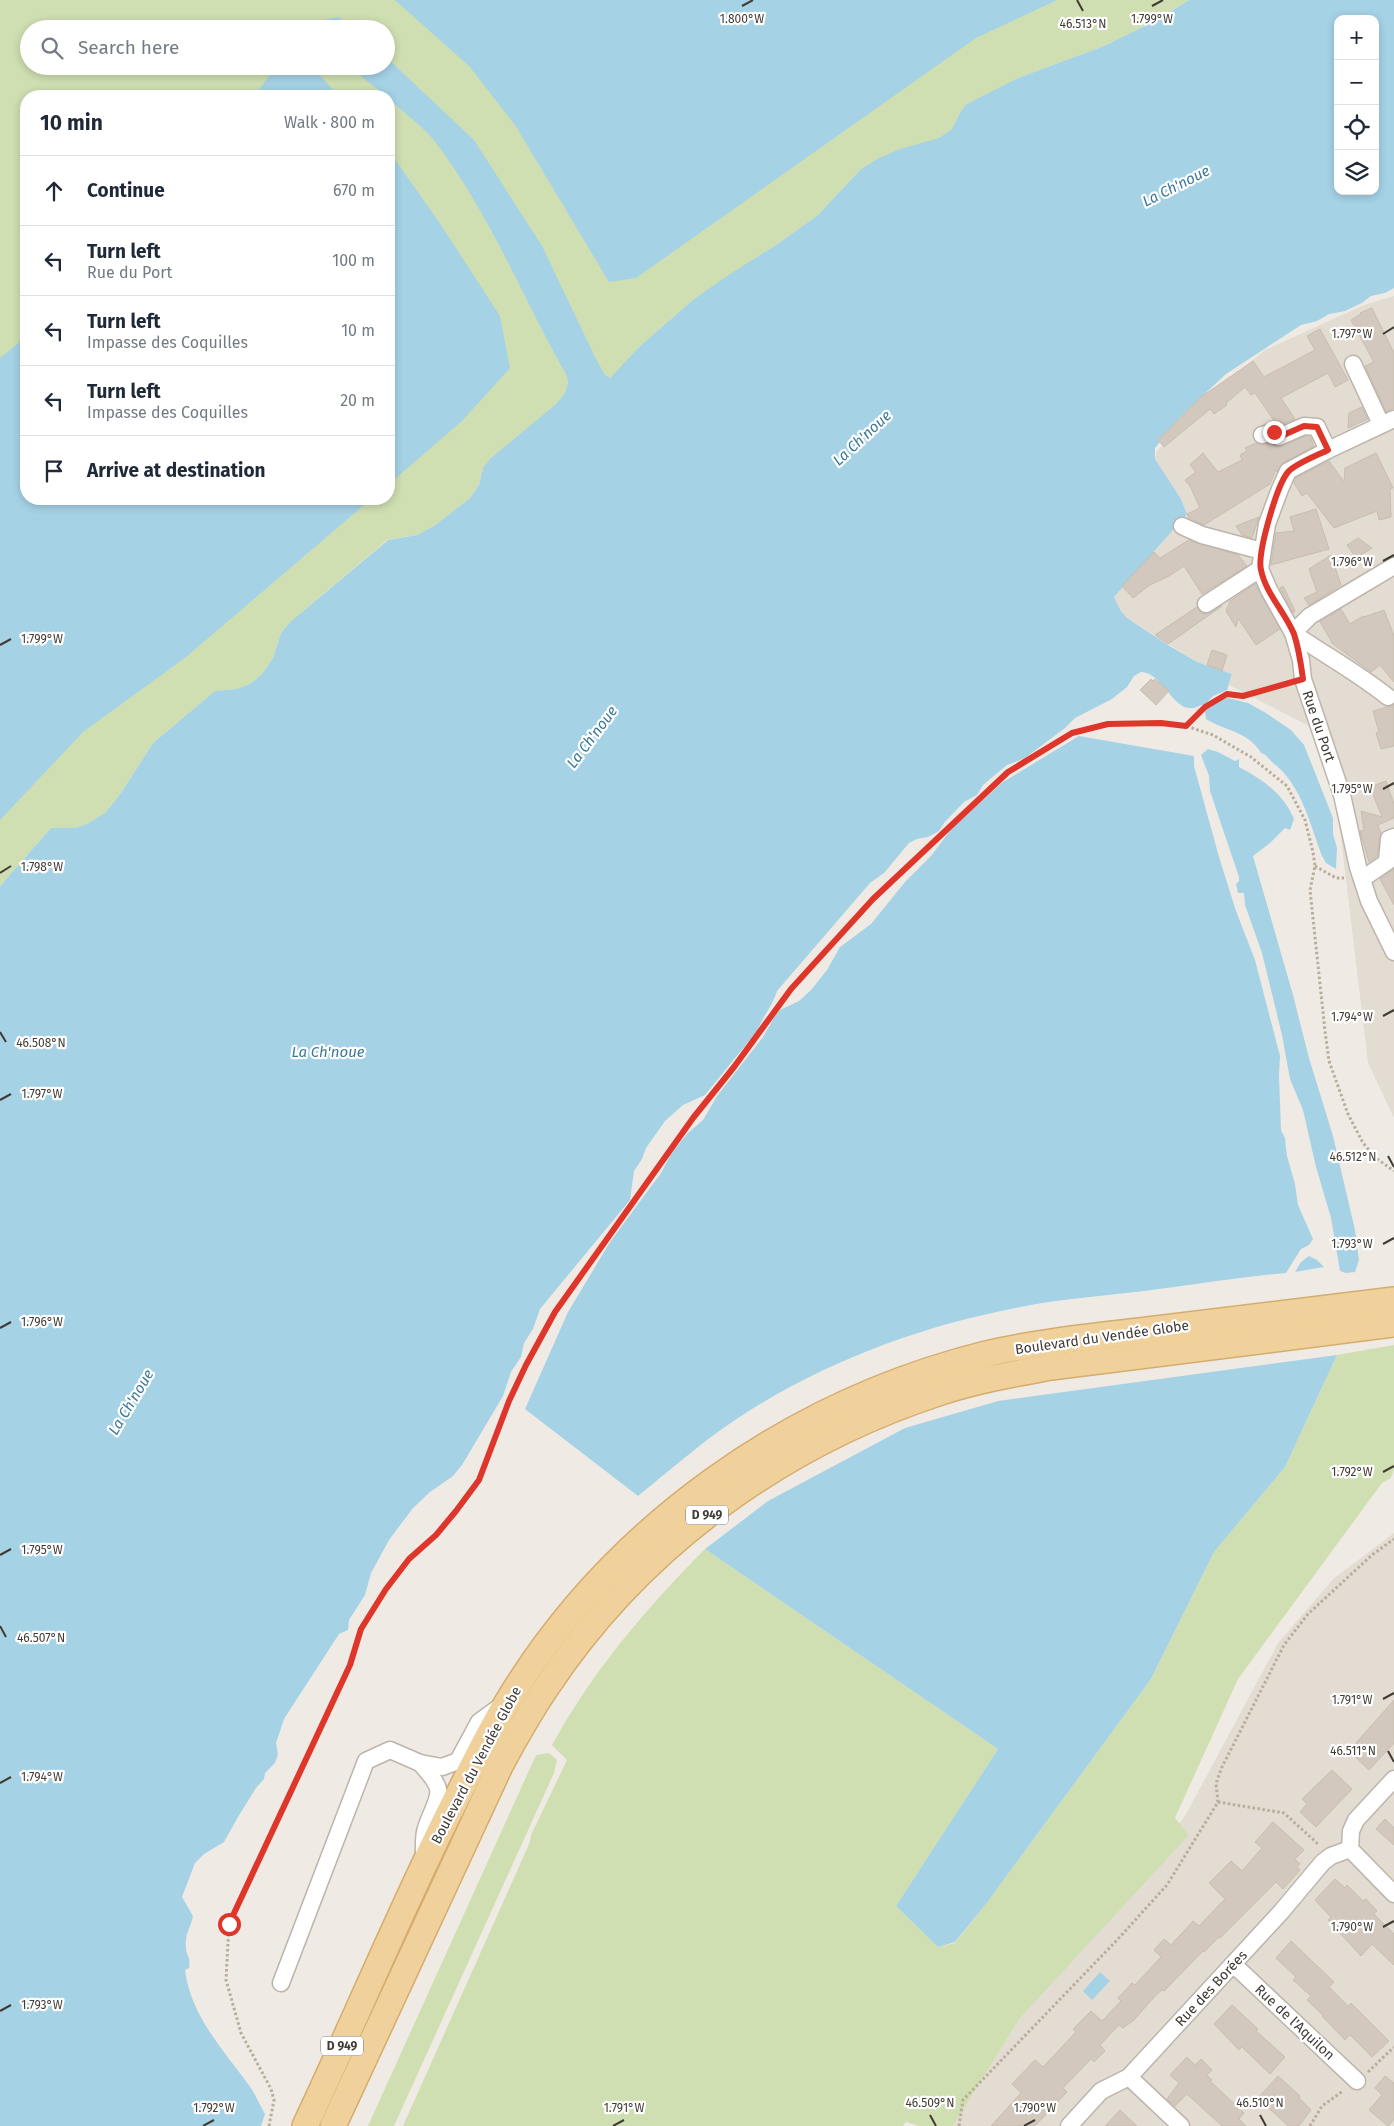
<!DOCTYPE html>
<html lang="en">
<head>
<meta charset="utf-8">
<style>
  :root { --surface:#fff; --page:#f6f6f7; --text:#1f2937; --muted:#747a83; --line:#e0e1e3 }
  body { margin:0; font-family:"Fira Sans",sans-serif; background:var(--page); color:var(--text) }
  .controls { position:absolute; right:15px; top:15px; display:grid; overflow:hidden; border-radius:10px; box-shadow:0 2px 8px #0003 }
  .controls button { width:45px; height:45px; display:grid; place-items:center; padding:0; border:0; border-bottom:1px solid var(--line); background:var(--surface); color:var(--text); font:25px sans-serif }
  .stop { position:absolute; width:15px; height:15px; margin:-11px; border:4px solid #df362b; border-radius:50%; background:#fff }
  .stop.end { background:#df362b; border-color:#fff; box-shadow:0 1px 5px #0008 }
  .list { margin:0; padding:0; list-style:none }
  h2 { display:flex; justify-content:space-between; align-items:center; height:65px; margin:0; padding:0 20px; font-size:21px }
  h2 small { font-size:16px; font-weight:400; color:var(--muted) }
  .list li { display:grid; grid-template-columns:32px 1fr auto; gap:15px; align-items:center; box-sizing:border-box; height:70px; padding:0 20px; border-top:1px solid var(--line) }
  .list b { display:block; font-size:19px; white-space:nowrap }
  .list p { margin:0; font-size:16px; white-space:nowrap; color:var(--muted) }
  .list em { font-size:16px; font-style:normal; color:var(--muted) }
  .icon { flex:none; width:28px; height:28px; fill:none; stroke:currentColor; stroke-width:2; stroke-linecap:round; stroke-linejoin:round }
  .map { position:relative; flex:none; width:1394px; height:2126px; overflow:hidden }
  .search { position:absolute; background:var(--surface); box-shadow:0 2px 8px #0003; left:20px; top:20px; width:375px; height:55px; display:flex; align-items:center; gap:12px; box-sizing:border-box; padding:0 18px; border-radius:28px; color:var(--muted); font-size:19px }
  .panel { position:absolute; background:var(--surface); box-shadow:0 2px 8px #0003; left:20px; top:90px; width:375px; height:415px; border-radius:20px }
  .map>svg:first-child { display:block }
</style>
</head>
<body>
<div class="map">
<svg width="1394" height="2126" viewBox="0 0 1394 2126">
  <rect width="100%" height="100%" fill="#efebe4"/>
  <!-- residential -->
  <g fill="#e3dcd3">
    <polygon points="1394,296 1394,1118 1368,1063 1336,796 1309,726 1229,685 1232,674 1197,662 1127,618 1121,611 1114,597 1187,514 1181,499 1155,459 1157,451 1215,392 1265,350 1364,305"/>
    <polygon points="1394,1533 1394,2126 953,2126 1020,2018 1185,1816 1278,1643 1333,1579"/>
  </g>
  <!-- green -->
  <g fill="#cfdfb1" fill-rule="evenodd">
    <path d="M0,0H1189L1157,20L1104,46L1018,78L961,111L952,130L939,138L860,170L818,215L776,245L694,299L640,346L614,375L609,378L605,375L568,382L565,393L556,404L483,468L479,485L470,498L434,526L417,535L387,540L290,622L281,633L273,658L262,674L250,684L236,689L215,691L153,743L121,793L106,812L87,824L75,828H51L0,886ZM29,29H386V66H29ZM26,96H389V499H26Z"/>
    <path d="M1394,1345V1469L1391,1478L1382,1483L1238,1679L1175,1818L1189,1835L1020,2018L953,2126H919L906,2122L903,2126H403L530,1842L531,1835L567,1760L552,1745C594,1669 644,1611 705,1549L998,1749L896,1906L938,1947L955,1943L986,1904L1151,1679L1214,1552L1285,1467L1337,1355Z"/>
    <polygon points="549,1753 557,1760 554,1773 394,2126 368,2126 536,1755"/>
  </g>
  <!-- water -->
  <g fill="#a6d2e6" fill-rule="evenodd">
    <polygon points="395,0 1057,0 976,38 636,278 609,282 515,125 469,66"/>
    <path d="M1189,0H1394V288L1385,293L1371,296L1362,303L1345,311L1329,314L1317,321L1301,325L1226,374L1180,417L1155,448V459L1181,499L1187,514L1114,597L1121,611L1127,618L1168,645L1197,662L1232,674L1227,690L1213,696L1208,701L1207,704C1201,704 1196,709 1189,708C1172,707 1161,672 1141,672L1134,676L1127,687L1112,699L1075,718L1065,728L1025,758L1007,765L983,785L977,795L964,802L944,823L939,831L928,837L917,839L909,843L884,873L870,883L777,991C772,1007 763,1016 757,1031L705,1095L683,1105L665,1121L646,1148L642,1159L634,1171L630,1200L540,1309L533,1329L524,1343L521,1357L511,1372L503,1396L462,1465L453,1476L430,1492L413,1508L389,1540L371,1573L365,1595L349,1620L348,1630L339,1634L284,1719L276,1743L278,1754L275,1763L265,1773L264,1779L256,1788L238,1817L224,1842L204,1854L195,1863L182,1897L193,1916C191,1927 184,1935 186,1948C186,1956 191,1956 189,1968L185,1970C191,2016 222,2048 248,2084C255,2093 259,2104 265,2114L261,2126H0V886L51,828H75L87,824L106,812L121,793L153,743L215,691L236,689L250,684L262,674L273,658L281,633L290,622L388,540L417,535L434,526L470,498L479,485L483,468L491,458L556,404L565,393L568,382L567,376C523,299 490,214 436,143C424,127 404,113 389,99V96H386L348,66H386V57L474,140L542,246L596,359L605,375L610,378L640,346L694,299L730,274L776,245L818,215L860,170L877,159L900,149L939,138L952,129L961,111L967,104L1018,78L1104,46L1157,20ZM1338,19H1375V191H1338Z"/>
    <polygon points="339,17 353,29 323,29 322,20"/>
    <polygon points="277,66 311,66 339,96 254,96"/>
    <polygon points="389,151 441,225 500,316 510,368 462,421 389,484"/>
    <polygon points="26,337 26,499 371,499 186,657 83,732 0,820 0,358"/>
    <path d="M1228,698L1248,703L1266,713L1291,730L1304,745L1333,818V834L1337,848L1336,869L1326,863L1322,856C1309,822 1302,785 1272,762C1268,758 1266,754 1261,753C1248,731 1225,731 1206,719L1205,710L1218,700Z"/>
    <path d="M1079,736L1194,756V766L1219,857L1236,911L1255,960L1280,1056L1279,1076L1281,1130L1285,1138L1287,1156L1295,1184L1298,1205L1313,1239L1309,1245L1301,1249L1286,1273C1239,1277 1191,1285 1144,1291C1102,1296 1060,1299 1020,1307C925,1325 834,1358 752,1409C711,1434 675,1466 638,1496L525,1409L568,1312L610,1242L661,1173L671,1154L687,1134L703,1120L717,1096L763,1037L775,1016L780,1010L799,1001L811,990L827,970L840,947L871,924L905,882L931,856L952,828L1003,782Z"/>
    <path d="M1208,749L1218,752L1235,761L1239,759V767C1262,779 1284,794 1294,819L1290,830L1285,828L1270,843L1253,856L1293,995L1309,1058L1333,1136L1355,1230L1359,1260L1355,1272L1346,1273L1340,1271L1331,1218L1316,1167L1303,1110L1290,1079L1282,1035L1262,953L1245,905L1244,893H1238L1236,884L1239,881V877L1210,791L1209,776L1201,755Z"/>
    <polygon points="1309,1256 1317,1260 1324,1267 1295,1272 1301,1262"/>
    <polygon points="1337,1355 1285,1467 1214,1552 1151,1679 986,1904 955,1942 938,1947 896,1906 998,1749 705,1549 768,1501 905,1428 998,1401"/>
    <polygon points="1100,1972 1110,1981 1092,2000 1083,1991"/>
  </g>
  <!-- building -->
  <g fill="#d3c8be" stroke="#c9bdaf">
    <polygon points="1372,308 1394,353 1394,408 1386,412 1365,366 1374,362 1351,320 1361,314 1360,313"/>
    <polygon points="1320,329 1348,380 1335,387 1328,373 1281,398 1295,419 1281,425 1275,422 1255,393 1251,395 1245,387 1226,403 1227,405 1214,414 1210,409 1164,447 1158,440 1201,397 1253,361 1264,377 1315,350 1307,336"/>
    <polygon points="1362,407 1368,419 1348,428 1349,413"/>
    <polygon points="1306,436 1310,436 1314,446 1283,463 1277,472 1276,469 1270,484 1204,525 1189,518 1187,514 1200,508 1190,486 1185,480 1196,472 1190,465 1203,453 1218,472 1242,460 1240,455 1247,451 1245,448 1256,443 1260,445 1271,443 1277,447 1282,446"/>
    <polygon points="1376,453 1393,488 1390,489 1391,517 1379,520 1377,511 1334,528 1307,493 1302,496 1294,483 1296,478 1329,461 1344,482 1345,468"/>
    <polygon points="1316,509 1329,549 1271,565 1276,533 1294,531 1290,517"/>
    <polygon points="1259,517 1252,538 1242,535 1236,526"/>
    <polygon points="1358,538 1372,548 1356,558 1347,545"/>
    <polygon points="1189,540 1238,555 1247,566 1202,594 1184,566 1169,576 1150,585 1133,598 1122,586 1154,552 1160,558"/>
    <polygon points="1331,555 1341,585 1309,605 1304,598 1317,592 1309,569"/>
    <polygon points="1255,584 1280,629 1256,645 1240,621 1238,619 1236,627 1226,611 1230,601"/>
    <polygon points="1283,586 1295,611 1293,613 1280,588"/>
    <polygon points="1222,606 1168,644 1155,635 1197,607 1201,613 1206,614"/>
    <polygon points="1341,609 1350,624 1363,616 1364,617 1384,610 1394,636 1394,682 1380,665 1371,672 1333,644 1320,622"/>
    <polygon points="1212,650 1227,655 1222,671 1207,665"/>
    <polygon points="1151,679 1153,681 1155,679 1169,691 1156,705 1140,690"/>
    <polygon points="1394,705 1394,746 1381,749 1376,733 1379,732 1373,711"/>
    <polygon points="1386,781 1394,804 1394,818 1378,825 1381,834 1377,856 1369,862 1360,831 1364,830 1361,811 1382,817 1370,787"/>
    <polygon points="1394,869 1394,905 1380,879"/>
    <polygon points="1394,1700 1394,1743 1369,1770 1349,1751"/>
    <polygon points="1332,1770 1352,1789 1316,1827 1300,1812 1307,1804 1302,1799"/>
    <polygon points="1385,1819 1394,1828 1394,1845 1376,1829"/>
    <polygon points="1273,1822 1304,1850 1295,1859 1300,1864 1297,1867 1300,1870 1283,1889 1276,1882 1220,1938 1219,1937 1204,1952 1203,1951 1164,1991 1162,1990 1156,1995 1134,2020 1123,2028 1119,2025 1100,2045 1105,2051 1094,2062 1091,2059 1063,2088 1067,2092 1035,2126 991,2126 1021,2093 1012,2084 1035,2060 1043,2067 1076,2032 1073,2029 1091,2011 1102,2021 1121,2001 1118,1998 1132,1983 1135,1985 1161,1957 1154,1950 1164,1939 1171,1945 1193,1921 1199,1926 1225,1899 1209,1883 1231,1861 1242,1871 1262,1848 1255,1842"/>
    <polygon points="1335,1879 1345,1888 1347,1885 1363,1901 1366,1899 1377,1911 1374,1914 1394,1934 1394,1965 1372,1944 1361,1956 1328,1920 1331,1917 1315,1900"/>
    <polygon points="1291,1941 1334,1982 1329,1987 1348,2006 1351,2003 1389,2041 1372,2057 1350,2035 1345,2040 1322,2016 1323,2015 1307,2000 1311,1996 1293,1980 1296,1977 1276,1958"/>
    <polygon points="1232,2005 1258,2029 1256,2031 1285,2057 1270,2074 1242,2047 1239,2050 1214,2024"/>
    <polygon points="1187,2057 1195,2065 1201,2059 1212,2070 1207,2075 1212,2080 1210,2081 1244,2113 1239,2119 1246,2126 1222,2126 1187,2094 1175,2106 1167,2099 1179,2083 1170,2075"/>
    <polygon points="1278,2076 1300,2096 1299,2098 1311,2110 1299,2126 1288,2126 1258,2098"/>
    <polygon points="1385,2076 1394,2083 1394,2119 1388,2126 1369,2110 1382,2095 1375,2088"/>
    <polygon points="1120,2110 1137,2126 1105,2126"/>
  </g>
  <g fill="none" stroke-linecap="round" stroke-linejoin="round">
    <!-- street casing -->
    <g stroke="#bdb5ab" stroke-width="19">
      <g id="street">
        <polyline points="1353,364 1381,424"/>
        <polyline points="1394,419 1328,450 1288,471 1280,489 1267,524 1260,569 1269,590 1293,633 1301,660 1303,679 1342,795 1358,867 1369,901 1394,952"/>
        <polyline points="1262,435 1274,432 1279,437 1304,426 1317,427 1328,450"/>
        <polyline points="1182,526 1202,535 1262,551"/>
        <polyline points="1206,604 1260,569"/>
        <path d="M1388,697C1358,673 1325,655 1293,633L1310,616L1394,566"/>
        <polyline points="1362,879 1387,862 1389,839 1394,837"/>
        <path d="M420,1763C449,1794 438,1793 426,1828C423,1836 424,1847 424,1856"/>
        <polyline points="1394,1779 1356,1820 1351,1831 1350,1849 1394,1894"/>
        <polyline points="1233,1964 1357,2081"/>
        <polyline points="281,1983 366,1761 390,1750 420,1763 442,1767 458,1761 479,1722 501,1706"/>
        <polyline points="1129,2077 1181,2126"/>
        <polyline points="1069,2126 1101,2091 1129,2077 1139,2066 1281,1912 1323,1862 1331,1856 1350,1849"/>
      </g>
    </g>
    <!-- primary casing -->
    <g stroke="#d4ac6e" stroke-width="28">
      <g id="primary">
        <path d="M305,2126C354,2022 398,1916 449,1813C468,1776 486,1737 508,1701C613,1527 790,1403 986,1354C1042,1341 1099,1336 1156,1329C1236,1319 1315,1309 1394,1300"/>
        <path d="M333,2126L500,1766C514,1740 529,1713 546,1688C639,1547 781,1444 941,1392C977,1380 1014,1374 1051,1367L1394,1324"/>
      </g>
    </g>
    <!-- path -->
    <g stroke="#b9ac9b" stroke-width="3" stroke-dasharray="2.5 2.5" stroke-linecap="butt">
      <polyline points="1186,726 1205,707 1227,694 1243,696 1289,683"/>
      <polyline points="1315,866 1336,878 1344,878"/>
      <polyline points="1218,1802 1284,1813 1319,1845"/>
      <polyline points="1368,2072 1394,2047"/>
      <polyline points="269,2126 274,2100 271,2089 241,2033 226,1980 229,1925 350,1665 361,1629 386,1589 409,1559 436,1535 457,1511 479,1480 509,1401 526,1365 555,1312 693,1118 734,1067 791,989 873,899 1008,772 1072,733 1109,724 1161,723 1186,726 1213,735 1251,757 1287,786 1305,820 1313,852 1315,866 1310,890 1325,1031 1329,1061 1348,1114 1363,1143 1376,1158 1394,1171"/>
      <polyline points="959,2126 963,2100 1118,1939 1167,1885 1218,1802 1216,1784 1221,1769 1284,1645 1308,1614 1372,1555 1394,1539"/>
      <polyline points="1310,2126 1322,2106 1343,2091"/>
    </g>
    <!-- street -->
    <use href="#street" stroke="#fff" stroke-width="16"/>
    <!-- primary -->
    <use href="#primary" stroke="#f1d19b" stroke-width="25"/>
  </g>
  <g fill="none" stroke-linecap="round" stroke-linejoin="round">
    <!-- route -->
    <path stroke="#df362b" stroke-width="6" d="M229,1924L350,1665L361,1629L386,1589L409,1559L436,1535L456,1511L479,1480L509,1401L526,1365L555,1312L693,1118L734,1067L791,989L873,899L1008,772L1072,733L1108,724L1161,723L1186,726L1205,707L1227,694L1243,696L1303,679C1301,664 1299,649 1294,634C1285,612 1266,594 1261,570C1257,553 1277,485 1288,472C1295,464 1318,455 1328,450L1317,427L1304,426L1279,437L1274,432"/>
  </g>
  <!-- ticks -->
  <path fill="none" stroke="#413b35" stroke-width="2" d="M1077,0L1083,11M742,6L753,0M1152,6L1163,0M1383,334L1394,327M1383,561L1394,555M0,645L11,639M1383,789L1394,783M0,873L11,866M1383,1016L1394,1010M0,1032L6,1042M0,1100L11,1094M1388,1156L1394,1167M1383,1244L1394,1238M0,1328L11,1322M1383,1472L1394,1466M0,1555L11,1549M0,1626L6,1637M1383,1699L1394,1693M1388,1751L1394,1762M0,1783L11,1777M1383,1927L1394,1921M0,2011L11,2005M930,2115L936,2126M1260,2115L1266,2126M203,2126L214,2120M613,2126L624,2120M1024,2126L1035,2120"/>
  <g text-anchor="middle" stroke-width="4.5" stroke-linejoin="round" paint-order="stroke">
    <!-- shield labels -->
    <g fill="#fff" stroke="#7a7672" stroke-width="1">
      <rect x="686" y="1505.5" width="42" height="19" rx="4"/>
      <rect x="321" y="2036.5" width="42" height="19" rx="4"/>
    </g>
    <g font-size="12" font-weight="bold" fill="#413b35">
      <text x="707" y="1519">D 949</text>
      <text x="342" y="2050">D 949</text>
    </g>
    <!-- street labels -->
    <g font-size="14" fill="#413b35" stroke="#fff">
      <text transform="translate(1319 726) rotate(71)" y="5">Rue du Port</text>
      <text transform="translate(1102 1337) rotate(-8)" y="5">Boulevard du Vendée Globe</text>
      <text transform="translate(476 1765) rotate(-62)" y="5">Boulevard du Vendée Globe</text>
      <text transform="translate(1211 1988) rotate(-47)" y="5">Rue des Borées</text>
      <text transform="translate(1295 2022) rotate(43)" y="5">Rue de l'Aquilon</text>
    </g>
    <!-- water labels -->
    <g font-size="15" font-style="italic" fill="#3a7997" stroke="#fff">
      <text transform="translate(1176 186) rotate(-27)" y="5">La Ch'noue</text>
      <text transform="translate(862 438) rotate(-43)" y="5">La Ch'noue</text>
      <text transform="translate(592 737) rotate(-53)" y="5">La Ch'noue</text>
      <text x="328" y="1057">La Ch'noue</text>
      <text transform="translate(131 1402) rotate(-59)" y="5">La Ch'noue</text>
    </g>
  </g>
  <g font-size="12" text-anchor="middle" fill="#413b35" stroke="#fff" stroke-width="4.5" stroke-linejoin="round" paint-order="stroke">
    <text x="742" y="23">1.800°W</text>
    <text x="1152" y="23">1.799°W</text>
    <text x="1083" y="28">46.513°N</text>
    <text x="1352" y="338">1.797°W</text>
    <text x="1352" y="566">1.796°W</text>
    <text x="42" y="643">1.799°W</text>
    <text x="1352" y="793">1.795°W</text>
    <text x="42" y="871">1.798°W</text>
    <text x="1352" y="1021">1.794°W</text>
    <text x="41" y="1047">46.508°N</text>
    <text x="42" y="1098">1.797°W</text>
    <text x="1353" y="1161">46.512°N</text>
    <text x="1352" y="1248">1.793°W</text>
    <text x="42" y="1326">1.796°W</text>
    <text x="1352" y="1476">1.792°W</text>
    <text x="42" y="1554">1.795°W</text>
    <text x="41" y="1642">46.507°N</text>
    <text x="1352" y="1704">1.791°W</text>
    <text x="1353" y="1755">46.511°N</text>
    <text x="42" y="1781">1.794°W</text>
    <text x="1352" y="1931">1.790°W</text>
    <text x="42" y="2009">1.793°W</text>
    <text x="930" y="2107">46.509°N</text>
    <text x="1260" y="2107">46.510°N</text>
    <text x="214" y="2112">1.792°W</text>
    <text x="624" y="2112">1.791°W</text>
    <text x="1035" y="2112">1.790°W</text>
  </g>
</svg>
<div class="controls">
<button>+</button>
<button>−</button>
<button><svg class="icon" aria-label="locate" viewBox="0 0 24 24"><circle cx="12" cy="12" r="6"/><path d="M12 2v4M12 18v4M2 12h4M18 12h4"/></svg></button>
<button><svg class="icon" aria-label="layers" viewBox="0 0 24 24"><path d="M12 4l9 5-9 5-9-5zM3 14l9 5 9-5"/></svg></button>
</div>
<div class="stop" style="left:229px;top:1924px"></div>
<div class="stop end" style="left:1274px;top:432px"></div>
<div class="search"><svg class="icon" aria-label="search" viewBox="0 0 24 24"><circle cx="10" cy="10" r="6"/><path d="M15 15l6 6"/></svg>Search here</div>
<section class="panel">
<h2>10 min<small>Walk · 800 m</small></h2>
<ul class="list">
<li><svg class="icon" aria-label="ahead" viewBox="0 0 24 24"><path d="M12 20V5M6 11l6-6 6 6"/></svg><div><b>Continue</b></div><em>670 m</em></li>
<li><svg class="icon" aria-label="left" viewBox="0 0 24 24"><path d="M17 20v-9H6M10 6l-5 5 5 5"/></svg><div><b>Turn left</b><p>Rue du Port</p></div><em>100 m</em></li>
<li><svg class="icon" aria-label="left" viewBox="0 0 24 24"><path d="M17 20v-9H6M10 6l-5 5 5 5"/></svg><div><b>Turn left</b><p>Impasse des Coquilles</p></div><em>10 m</em></li>
<li><svg class="icon" aria-label="left" viewBox="0 0 24 24"><path d="M17 20v-9H6M10 6l-5 5 5 5"/></svg><div><b>Turn left</b><p>Impasse des Coquilles</p></div><em>20 m</em></li>
<li><svg class="icon" aria-label="arrive" viewBox="0 0 24 24"><path d="M6 21V4h12l-3 4 3 4H6"/></svg><div><b>Arrive at destination</b></div></li>
</ul>
</section>
</div>
</body>
</html>
